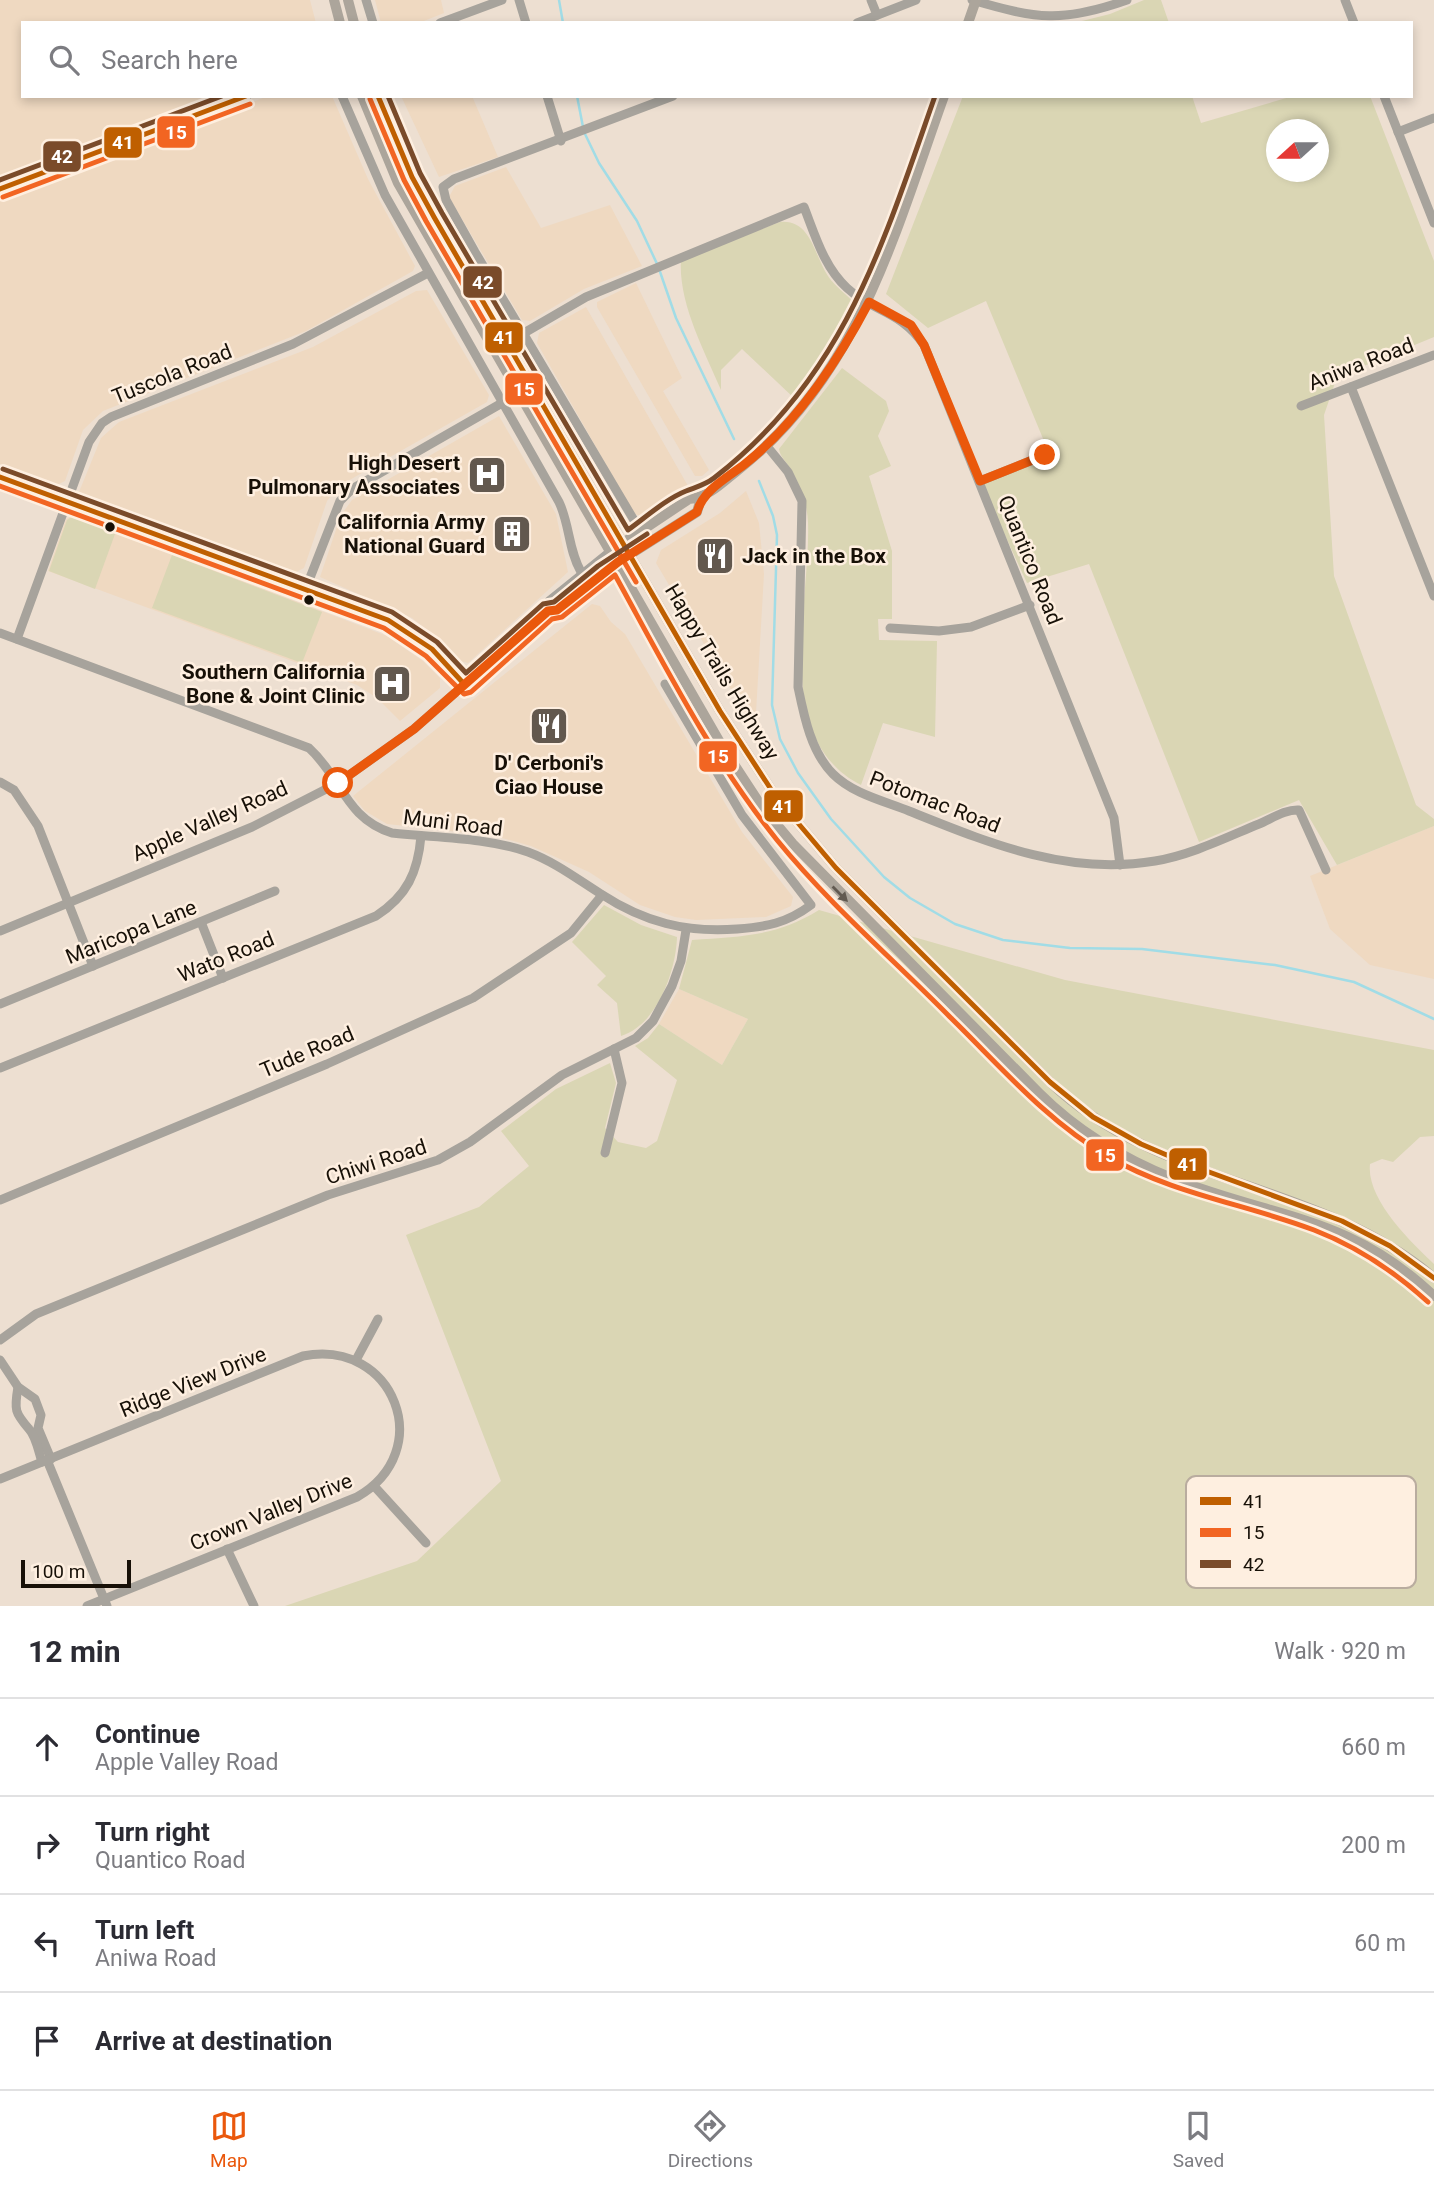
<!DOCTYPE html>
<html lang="en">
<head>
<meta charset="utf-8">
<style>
  :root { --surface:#fff; --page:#f7f7f7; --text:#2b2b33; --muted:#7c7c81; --line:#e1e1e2; --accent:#ea580c }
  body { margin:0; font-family:Roboto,sans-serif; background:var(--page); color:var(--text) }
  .compass { position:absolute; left:1266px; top:119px; width:63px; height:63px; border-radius:50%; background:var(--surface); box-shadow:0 4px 10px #0003; rotate:249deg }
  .scale { position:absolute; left:21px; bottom:18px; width:110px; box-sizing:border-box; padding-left:7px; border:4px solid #171007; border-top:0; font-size:19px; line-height:24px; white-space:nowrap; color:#171007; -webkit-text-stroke:5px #feefe0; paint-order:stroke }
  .stop { position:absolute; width:21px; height:21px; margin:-16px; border:5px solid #ea580c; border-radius:50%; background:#fff }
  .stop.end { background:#ea580c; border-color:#fff; box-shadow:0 2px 7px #0008 }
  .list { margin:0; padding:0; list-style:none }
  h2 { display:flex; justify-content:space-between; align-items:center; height:91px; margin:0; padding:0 28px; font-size:30px }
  h2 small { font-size:23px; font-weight:400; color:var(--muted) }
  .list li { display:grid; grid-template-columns:46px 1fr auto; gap:21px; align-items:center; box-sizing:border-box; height:98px; padding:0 28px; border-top:2px solid var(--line) }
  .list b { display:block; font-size:26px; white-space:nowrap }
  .list p { margin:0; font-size:23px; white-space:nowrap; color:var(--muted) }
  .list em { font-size:23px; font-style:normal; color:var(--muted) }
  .icon { flex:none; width:38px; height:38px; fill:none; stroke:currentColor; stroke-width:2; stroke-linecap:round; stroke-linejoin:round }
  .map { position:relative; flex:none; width:1434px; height:1606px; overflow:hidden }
  .search { position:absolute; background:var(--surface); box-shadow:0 4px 10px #0003; left:21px; right:21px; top:21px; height:77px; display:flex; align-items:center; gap:18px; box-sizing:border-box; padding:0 24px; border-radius:0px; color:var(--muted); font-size:26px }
  .sheet { height:483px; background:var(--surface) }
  nav { display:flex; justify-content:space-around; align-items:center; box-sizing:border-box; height:98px; border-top:2px solid var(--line); background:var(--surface); font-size:19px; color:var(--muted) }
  nav a { display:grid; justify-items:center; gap:4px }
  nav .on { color:var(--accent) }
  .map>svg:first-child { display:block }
</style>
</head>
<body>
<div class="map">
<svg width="1434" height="1606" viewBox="0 0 1434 1606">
  <rect width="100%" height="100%" fill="#eddfd1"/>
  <!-- built -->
  <g fill="#efd9c1">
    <polygon points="0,0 310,0 316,23 23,23 23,96 216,96 0,180"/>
    <polygon points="375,0 441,0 444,13 419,23 381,23"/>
    <polygon points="268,96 332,96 368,179 415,266 413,271 306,331 103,411 83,430 65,481 57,485 0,464 0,201"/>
    <polygon points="401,96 472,96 498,157 439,177"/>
    <polygon points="506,167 541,228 610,205 642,266 584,289 530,321 522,320 449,197 455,186"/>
    <polygon points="636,283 682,378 663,391 709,470 702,476 695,476 597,307 597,302"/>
    <polygon points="427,290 489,395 487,402 339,486 327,501 304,568 296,572 79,492 101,438 119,422 313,347 416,291"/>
    <polygon points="586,307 688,486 642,516 634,514 537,343 539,333"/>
    <polygon points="499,416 556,514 568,572 468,663 460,661 442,642 412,618 320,577 341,515 352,500"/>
    <polygon points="746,491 759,523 764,574 755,730 656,563 661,550 720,513"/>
    <polygon points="72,516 387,636 423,661 440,678 440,688 400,721 377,698 357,685 48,571 66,519"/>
    <polygon points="592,604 600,606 611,622 625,634 742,832 793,897 791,906 766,917 696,920 675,917 640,905 589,872 531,846 495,836 387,824 365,811 353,796"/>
    <polygon points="1434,826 1434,979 1370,965 1330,929 1310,876"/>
    <polygon points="679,989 748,1019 722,1065 659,1024"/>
  </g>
  <!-- green -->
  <g fill="#dad6b4" fill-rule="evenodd">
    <polygon points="1144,0 1161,0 1169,23 1074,23 1110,14"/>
    <path d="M963,96H1192L1201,123L1293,96H1370L1434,261V337L1337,377L1324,415L1334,576L1416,805L1434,819V826L1337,865L1299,800L1199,842L1089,564L1027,583L980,481L1049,453L986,301L928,328L886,294ZM1276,130H1318V172H1276Z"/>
    <path d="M780,222C811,219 814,255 828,276C835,287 847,294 855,304L840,340L795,399L742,349L721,370V390C704,350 678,303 681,259Z"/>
    <path d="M842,368L886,401L889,411L878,436L891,466L869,476L892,551V619H878L879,640L937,641L935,737L883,723L861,785C770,739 811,603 808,522C807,503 800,483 789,467C785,460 780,456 779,449Z"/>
    <polygon points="73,516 115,534 95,589 49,571 67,520"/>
    <polygon points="172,555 322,612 302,663 152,608"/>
    <path d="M604,905L641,925L677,937C676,971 657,1025 621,1036L617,1003L597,985L606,976L572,942Z"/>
    <path d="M819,910L1065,980L1434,1050V1136L1420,1137L1393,1162L1382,1159L1370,1164C1366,1199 1411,1242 1434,1264V1606H285L417,1561L501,1481L406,1235L479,1207L529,1166L501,1131L556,1089L610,1063L616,1083L605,1128L618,1142L646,1148L657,1141L677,1080L635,1046L648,1038L659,1024L722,1065L748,1019L679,989L692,940C742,936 775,937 819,910Z"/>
  </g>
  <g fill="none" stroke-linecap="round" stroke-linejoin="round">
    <!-- stream -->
    <g stroke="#a1dce6" stroke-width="2.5">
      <polyline points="559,0 563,23"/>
      <polyline points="577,96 583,127"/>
      <polyline points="585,134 599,163 637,221 658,266 676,318 734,439"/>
      <polyline points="759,481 773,516 777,535 772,705 780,739 798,773 831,819 884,877 910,898 955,924 1003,940 1070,948 1142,949 1275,965 1354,982 1434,1019"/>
    </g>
    <!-- minor -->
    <g stroke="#a7a39c" stroke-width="9">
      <polyline points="366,0 373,23"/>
      <polyline points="519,0 526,23"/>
      <polyline points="871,0 877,15"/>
      <path d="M972,0C1037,19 1062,23 1127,0"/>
      <polyline points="1345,0 1354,23"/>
      <polyline points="440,23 502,0"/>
      <polyline points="857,23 916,0"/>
      <path d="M342,96L385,195L559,502C570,525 568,549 581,572"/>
      <polyline points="547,96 561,141"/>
      <polyline points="1384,96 1434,223"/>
      <polyline points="1398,132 1434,118"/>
      <polyline points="0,189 247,96"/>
      <path d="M524,333L586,297L804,207C815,235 824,267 847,288C874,313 900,310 924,345L1114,818L1120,865"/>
      <polyline points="1351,387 1434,596"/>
      <polyline points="1301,406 1434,355"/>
      <path d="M766,445L788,472L802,501L798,687C804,716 811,752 833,774C853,794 884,801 909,811C989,843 1067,876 1155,861C1191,855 1225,838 1259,824C1271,819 1286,809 1299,810L1326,870"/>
      <polyline points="0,477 388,620 432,649 465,685"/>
      <polyline points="980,481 1045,455"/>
      <polyline points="641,532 475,252 446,200 443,187 454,179 673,96"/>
      <polyline points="306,588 340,501 352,489 502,403"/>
      <polyline points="548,611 549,601 611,551"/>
      <polyline points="890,628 939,631 971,627 1030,605"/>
      <path d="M0,633L309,748C342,778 345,818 392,833C437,838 485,837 528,852C555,862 577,879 601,894C644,922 686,933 737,929C766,927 787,923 811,905L742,815L665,684"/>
      <polyline points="17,639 89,442 102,423 111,417 293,344 428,273"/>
      <polyline points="0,782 14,790 38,826 93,966"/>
      <polyline points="201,922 223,978"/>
      <polyline points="0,931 252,827 338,783 414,729 548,611 557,610 618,562"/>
      <polyline points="0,1004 275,891"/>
      <path d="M0,1068L376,916C407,896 418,872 421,836"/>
      <polyline points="605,1153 622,1083 614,1049"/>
      <polyline points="0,1200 327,1064 473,998 571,933 602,895"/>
      <polyline points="0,1340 36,1314 328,1195 438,1160 470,1142 562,1075 636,1038 653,1021 672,986 681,961 686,930"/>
      <polyline points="0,1360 18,1387 35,1399 41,1415 38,1428 51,1459"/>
      <polyline points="356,1360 378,1319"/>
      <path d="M18,1387C14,1410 15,1413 29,1429C36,1436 39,1453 42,1462"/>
      <polyline points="47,1460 107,1606"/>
      <path d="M0,1479L303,1356C394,1338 438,1451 357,1497L87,1606"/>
      <polyline points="375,1487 426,1543"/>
      <polyline points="227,1549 254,1606"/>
    </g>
    <!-- major -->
    <g stroke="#aca59b" stroke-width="10">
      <polyline points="334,0 340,23"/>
      <polyline points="348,0 354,23"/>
      <polyline points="968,23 976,0"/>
      <path d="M362,96L398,183L722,746L762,807L793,844L1039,1093C1077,1131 1124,1159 1174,1179C1276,1219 1348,1215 1434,1296"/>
      <path d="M378,96L412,177L434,217L720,711L776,797L836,868L1050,1082C1160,1188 1321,1181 1434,1278"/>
      <path d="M620,545L689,499C708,498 724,481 738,470C859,376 895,232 944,96"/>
      <polyline points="626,557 697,512 701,498"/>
    </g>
    <!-- bus-1 casing -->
    <g stroke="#feefe0" stroke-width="10">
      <g id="bus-1">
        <polyline points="378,96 412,177 434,217 720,711 776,797 836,868 1050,1082 1093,1117 1141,1144 1190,1165 1342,1221 1390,1246 1434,1278"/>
        <polyline points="0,189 246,96"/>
        <polyline points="0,477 388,620 432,649 465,685"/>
        <polyline points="465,685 548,611 557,610 631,554"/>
      </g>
    </g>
    <!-- bus-2 casing -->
    <g stroke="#feefe0" stroke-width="10">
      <g id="bus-2">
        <polyline points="370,99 404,180 426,221 636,582"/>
        <polyline points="3,197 250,104"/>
        <path d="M0,486L384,628L426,656L464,694L471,692L552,619L562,617L615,575C665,666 712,759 777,840C830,905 893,959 951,1018C1001,1067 1047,1121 1107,1156C1172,1194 1246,1204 1314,1230C1358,1247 1394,1271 1428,1302"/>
      </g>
    </g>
    <!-- bus-3 casing -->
    <g stroke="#feefe0" stroke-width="10">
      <g id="bus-3">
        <path d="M388,96L420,173L442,213L628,530C646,517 666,499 686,491C696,487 705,485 714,478C844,378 883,244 935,96"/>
        <polyline points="0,180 222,96"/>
        <polyline points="3,469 392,612 437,642 466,673 543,604 554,602 598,566 647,534"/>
      </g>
    </g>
    <!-- bus-1 -->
    <use href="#bus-1" stroke="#bf5f00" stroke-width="5"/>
    <!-- bus-2 -->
    <use href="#bus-2" stroke="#f26522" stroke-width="5"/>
    <!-- bus-3 -->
    <use href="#bus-3" stroke="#7a4b2a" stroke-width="5"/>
  </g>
  <!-- one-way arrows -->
  <defs><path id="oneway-solid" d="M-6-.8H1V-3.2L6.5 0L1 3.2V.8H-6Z" transform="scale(1.75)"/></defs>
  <use fill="#625a51" href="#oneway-solid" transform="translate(840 894) rotate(45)"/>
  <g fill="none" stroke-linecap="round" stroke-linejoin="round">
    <!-- route -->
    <path stroke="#ea580c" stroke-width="9" d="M338,783L414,729L548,611L557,610L618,562L697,512C703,490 727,478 745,464C798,422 838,361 869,302L911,325L924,345L980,481L1045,455"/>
  </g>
  <!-- icons -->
  <defs>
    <g id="hospital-square" transform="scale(2.0125)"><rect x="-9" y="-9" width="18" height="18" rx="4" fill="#62584e" stroke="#feefe0"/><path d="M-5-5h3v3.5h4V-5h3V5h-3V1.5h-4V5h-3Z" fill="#fff"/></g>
    <g id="building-square" transform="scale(2.0125)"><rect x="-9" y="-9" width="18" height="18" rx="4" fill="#62584e" stroke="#feefe0"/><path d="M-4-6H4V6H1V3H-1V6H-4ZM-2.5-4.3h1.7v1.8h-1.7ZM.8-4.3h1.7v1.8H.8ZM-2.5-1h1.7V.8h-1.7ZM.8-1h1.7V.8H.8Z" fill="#fff"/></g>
    <g id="restaurant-square" transform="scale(2.0125)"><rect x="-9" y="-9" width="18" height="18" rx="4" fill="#62584e" stroke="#feefe0"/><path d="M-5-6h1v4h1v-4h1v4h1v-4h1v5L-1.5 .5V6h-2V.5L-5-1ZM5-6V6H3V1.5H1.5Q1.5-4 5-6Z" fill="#fff"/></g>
  </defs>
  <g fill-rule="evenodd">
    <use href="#hospital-square" x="487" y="475"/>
    <use href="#building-square" x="512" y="534"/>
    <use href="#restaurant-square" x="715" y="556"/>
    <use href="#hospital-square" x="392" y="684"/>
    <use href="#restaurant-square" x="549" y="726"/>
  </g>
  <!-- markers -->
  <g fill="#171007" stroke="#feefe0" stroke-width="2.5">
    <circle cx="110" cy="527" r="6"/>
    <circle cx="309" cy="600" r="6"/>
  </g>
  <g text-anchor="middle" stroke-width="5" stroke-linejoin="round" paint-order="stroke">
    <!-- street labels -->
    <g font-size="21" fill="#171007" stroke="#feefe0">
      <text transform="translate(1361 364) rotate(-21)" y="7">Aniwa Road</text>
      <text transform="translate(172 374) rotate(-22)" y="7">Tuscola Road</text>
      <text transform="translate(1030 560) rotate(68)" y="7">Quantico Road</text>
      <text transform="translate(722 672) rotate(59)" y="7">Happy Trails Highway</text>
      <text transform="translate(935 802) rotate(21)" y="7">Potomac Road</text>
      <text transform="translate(210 821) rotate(-24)" y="7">Apple Valley Road</text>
      <text transform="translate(453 823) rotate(7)" y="7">Muni Road</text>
      <text transform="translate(131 932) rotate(-22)" y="7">Maricopa Lane</text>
      <text transform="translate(226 957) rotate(-22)" y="7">Wato Road</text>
      <text transform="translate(307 1052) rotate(-23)" y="7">Tude Road</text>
      <text transform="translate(376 1162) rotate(-18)" y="7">Chiwi Road</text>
      <text transform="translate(193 1382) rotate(-22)" y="7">Ridge View Drive</text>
      <text transform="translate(271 1512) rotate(-22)" y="7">Crown Valley Drive</text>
    </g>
    <!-- poi labels -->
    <g font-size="21" font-weight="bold" fill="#171007" stroke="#feefe0" text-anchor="end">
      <text x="460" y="470">High Desert<tspan x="460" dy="24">Pulmonary Associates</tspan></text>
      <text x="485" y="529">California Army<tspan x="485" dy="24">National Guard</tspan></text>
      <text x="742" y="563" text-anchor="start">Jack in the Box</text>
      <text x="365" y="679">Southern California<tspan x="365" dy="24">Bone &amp; Joint Clinic</tspan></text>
      <text x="549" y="770" text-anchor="middle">D' Cerboni's<tspan x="549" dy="24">Ciao House</tspan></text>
    </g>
  </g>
  <!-- legend -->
  <rect x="1186" y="1476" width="230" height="112" rx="10" fill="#feefe0" stroke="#b9ac9f" stroke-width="2"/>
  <rect x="1200" y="1497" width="31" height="8" fill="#bf5f00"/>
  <rect x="1200" y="1528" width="31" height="9" fill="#f26522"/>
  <rect x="1200" y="1560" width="31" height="8" fill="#7a4b2a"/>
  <g font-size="19" fill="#171007">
    <text x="1243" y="1508">41</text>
    <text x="1243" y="1539">15</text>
    <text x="1243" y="1571">42</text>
  </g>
  <g stroke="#feefe0" stroke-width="2.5">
    <rect x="156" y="115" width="40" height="34" rx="7" fill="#f26522"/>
    <rect x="103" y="126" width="40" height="33" rx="7" fill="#bf5f00"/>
    <rect x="42" y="140" width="40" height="33" rx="7" fill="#7a4b2a"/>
    <rect x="462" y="265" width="41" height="34" rx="7" fill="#7a4b2a"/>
    <rect x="484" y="321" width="40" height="33" rx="7" fill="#bf5f00"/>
    <rect x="504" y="372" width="40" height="34" rx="7" fill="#f26522"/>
    <rect x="698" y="740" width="40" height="33" rx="7" fill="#f26522"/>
    <rect x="763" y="789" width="41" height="34" rx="7" fill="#bf5f00"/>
    <rect x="1085" y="1138" width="40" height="34" rx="7" fill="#f26522"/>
    <rect x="1168" y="1147" width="40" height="34" rx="7" fill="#bf5f00"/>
  </g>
  <g font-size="19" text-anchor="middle" font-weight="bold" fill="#fff">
    <text x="176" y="139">15</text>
    <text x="123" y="149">41</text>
    <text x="62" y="163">42</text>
    <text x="483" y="289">42</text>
    <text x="504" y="344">41</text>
    <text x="524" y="396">15</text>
    <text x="718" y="763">15</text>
    <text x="783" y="813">41</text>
    <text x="1105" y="1162">15</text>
    <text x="1188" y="1171">41</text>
  </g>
</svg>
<svg class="compass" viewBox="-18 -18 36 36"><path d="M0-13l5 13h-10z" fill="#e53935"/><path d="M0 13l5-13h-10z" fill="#7c7c81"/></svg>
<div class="scale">100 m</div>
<div class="stop" style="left:338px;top:783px"></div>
<div class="stop end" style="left:1045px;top:455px"></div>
<div class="search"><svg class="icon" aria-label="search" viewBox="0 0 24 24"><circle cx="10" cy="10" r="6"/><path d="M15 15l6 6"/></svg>Search here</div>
</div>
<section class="sheet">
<h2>12 min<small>Walk · 920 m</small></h2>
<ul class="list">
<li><svg class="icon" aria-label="ahead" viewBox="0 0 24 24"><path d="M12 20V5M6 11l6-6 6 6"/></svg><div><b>Continue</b><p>Apple Valley Road</p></div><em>660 m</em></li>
<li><svg class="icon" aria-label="right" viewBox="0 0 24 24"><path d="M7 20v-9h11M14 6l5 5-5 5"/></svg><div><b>Turn right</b><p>Quantico Road</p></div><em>200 m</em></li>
<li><svg class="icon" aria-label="left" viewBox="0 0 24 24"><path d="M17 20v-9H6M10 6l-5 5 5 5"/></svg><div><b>Turn left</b><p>Aniwa Road</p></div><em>60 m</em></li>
<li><svg class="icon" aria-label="arrive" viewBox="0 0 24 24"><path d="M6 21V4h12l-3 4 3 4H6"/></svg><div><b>Arrive at destination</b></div></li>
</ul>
</section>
<nav>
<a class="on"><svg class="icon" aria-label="map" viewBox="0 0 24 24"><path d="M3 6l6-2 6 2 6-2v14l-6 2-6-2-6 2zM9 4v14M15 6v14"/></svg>Map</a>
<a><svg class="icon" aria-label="directions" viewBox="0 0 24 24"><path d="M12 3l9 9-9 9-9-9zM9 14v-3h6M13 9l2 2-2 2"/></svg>Directions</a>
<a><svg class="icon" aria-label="saved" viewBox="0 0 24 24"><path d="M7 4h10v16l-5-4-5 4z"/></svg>Saved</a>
</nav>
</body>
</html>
